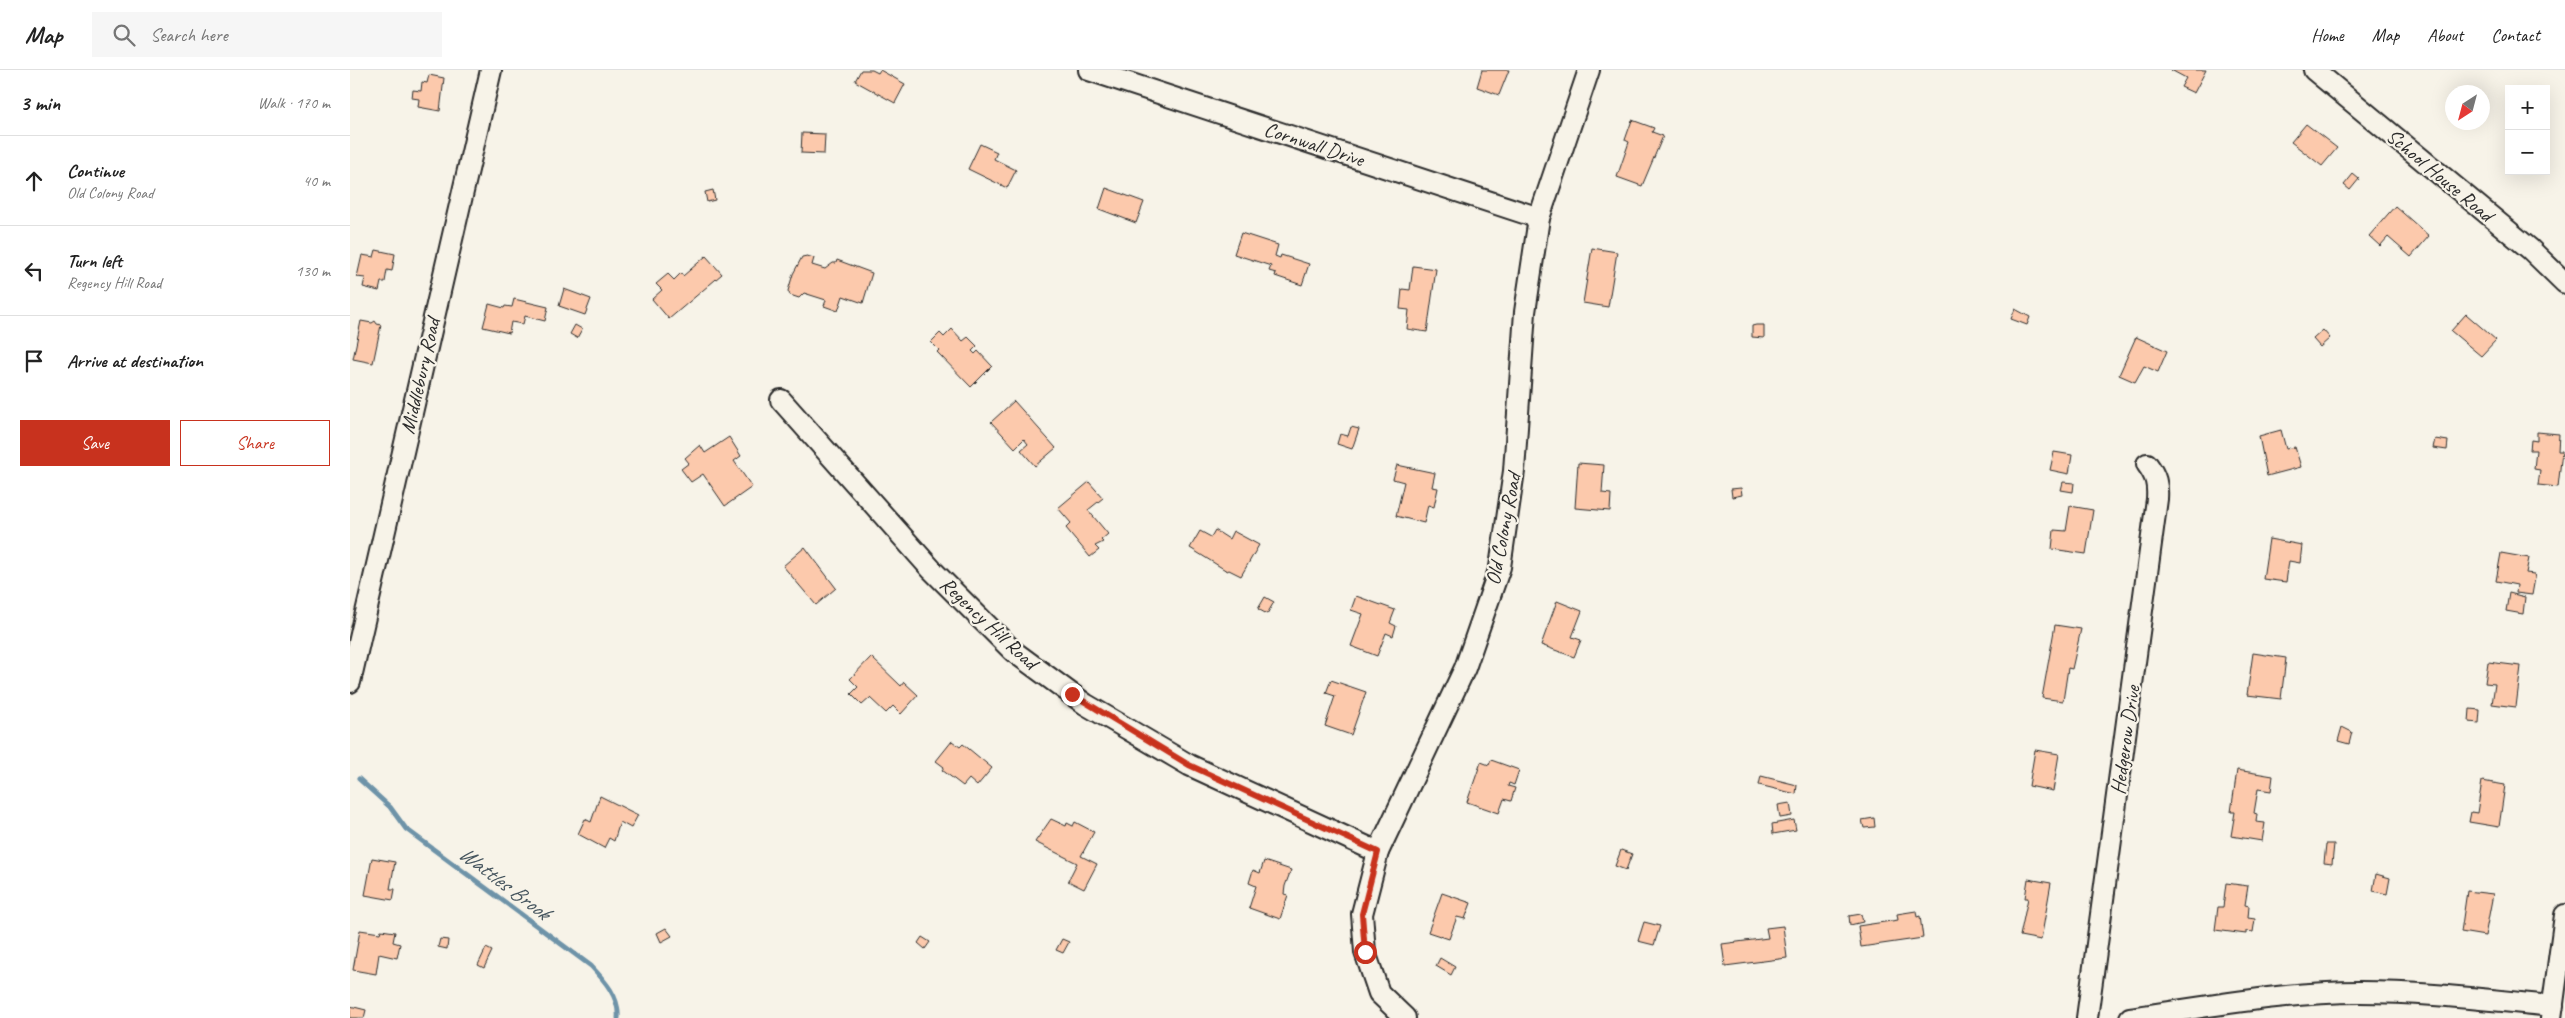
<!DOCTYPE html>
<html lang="en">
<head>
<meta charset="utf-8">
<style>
  :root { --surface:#fff; --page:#f6f6f6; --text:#222; --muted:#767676; --line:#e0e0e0; --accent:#c8321e }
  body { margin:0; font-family:Caveat,sans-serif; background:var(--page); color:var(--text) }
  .controls { position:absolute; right:15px; top:15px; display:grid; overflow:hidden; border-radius:0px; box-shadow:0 5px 20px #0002 }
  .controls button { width:45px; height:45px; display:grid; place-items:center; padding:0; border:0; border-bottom:1px solid var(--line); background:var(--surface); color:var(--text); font:25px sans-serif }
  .compass { position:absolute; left:2095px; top:15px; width:45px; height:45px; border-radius:50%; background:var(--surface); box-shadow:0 5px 20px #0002; rotate:216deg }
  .stop { position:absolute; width:15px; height:15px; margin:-11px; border:4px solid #c8321e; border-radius:50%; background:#fff }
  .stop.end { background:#c8321e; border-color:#fff; box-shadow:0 1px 5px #0008 }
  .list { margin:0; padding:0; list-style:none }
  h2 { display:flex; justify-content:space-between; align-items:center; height:65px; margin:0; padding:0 20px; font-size:21px }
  h2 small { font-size:16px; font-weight:400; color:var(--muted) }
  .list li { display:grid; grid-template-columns:32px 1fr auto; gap:15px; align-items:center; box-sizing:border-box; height:90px; padding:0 20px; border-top:1px solid var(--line) }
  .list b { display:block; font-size:19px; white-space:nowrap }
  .list p { margin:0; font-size:16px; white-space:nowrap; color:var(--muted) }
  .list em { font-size:16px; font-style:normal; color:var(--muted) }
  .actions { display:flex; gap:10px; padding:15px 20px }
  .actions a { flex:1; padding:11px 0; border:1px solid var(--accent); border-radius:0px; text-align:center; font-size:18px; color:var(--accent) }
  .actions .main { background:var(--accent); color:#fff }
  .icon { flex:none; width:28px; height:28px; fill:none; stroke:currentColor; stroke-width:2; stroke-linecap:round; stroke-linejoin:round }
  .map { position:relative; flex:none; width:2215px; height:948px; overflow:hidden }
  header { display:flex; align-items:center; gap:30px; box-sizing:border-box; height:70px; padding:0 25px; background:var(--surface); border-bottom:1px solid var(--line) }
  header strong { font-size:24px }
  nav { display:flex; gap:28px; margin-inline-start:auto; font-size:18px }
  .search { width:350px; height:45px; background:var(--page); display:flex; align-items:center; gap:12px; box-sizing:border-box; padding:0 18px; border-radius:0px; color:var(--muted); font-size:19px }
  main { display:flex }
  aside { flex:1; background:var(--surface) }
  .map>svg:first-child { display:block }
</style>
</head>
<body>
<header>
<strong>Map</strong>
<div class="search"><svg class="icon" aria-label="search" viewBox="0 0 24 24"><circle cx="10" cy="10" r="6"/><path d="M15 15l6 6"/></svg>Search here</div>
<nav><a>Home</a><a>Map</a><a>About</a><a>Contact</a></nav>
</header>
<main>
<aside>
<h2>3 min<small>Walk · 170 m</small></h2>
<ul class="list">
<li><svg class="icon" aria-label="ahead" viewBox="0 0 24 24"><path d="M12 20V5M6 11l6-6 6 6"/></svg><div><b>Continue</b><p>Old Colony Road</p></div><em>40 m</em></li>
<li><svg class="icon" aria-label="left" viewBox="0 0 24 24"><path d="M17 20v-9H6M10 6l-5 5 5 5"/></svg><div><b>Turn left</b><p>Regency Hill Road</p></div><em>130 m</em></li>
<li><svg class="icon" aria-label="arrive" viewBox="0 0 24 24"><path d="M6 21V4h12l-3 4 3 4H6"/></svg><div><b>Arrive at destination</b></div></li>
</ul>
<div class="actions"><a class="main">Save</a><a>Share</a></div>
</aside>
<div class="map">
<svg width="2215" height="948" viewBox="0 0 2215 948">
  <rect width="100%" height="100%" fill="#f7f3e8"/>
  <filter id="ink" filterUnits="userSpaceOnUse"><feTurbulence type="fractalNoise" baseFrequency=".02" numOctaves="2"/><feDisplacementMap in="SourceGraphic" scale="10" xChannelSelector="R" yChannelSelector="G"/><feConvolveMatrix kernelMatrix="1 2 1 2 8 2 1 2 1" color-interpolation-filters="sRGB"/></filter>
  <g filter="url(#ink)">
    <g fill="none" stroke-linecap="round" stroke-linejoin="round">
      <!-- stream -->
      <path stroke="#6e93a8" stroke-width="5" d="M9,709L40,737L56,759L241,896C254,910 270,927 268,948"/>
    </g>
    <!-- building -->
    <g fill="#fcc9ac" stroke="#2b2b2b">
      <polygon points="511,0 522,0 528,3 530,0 555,14 545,33 505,11"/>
      <polygon points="1132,0 1159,0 1149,25 1127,17"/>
      <polygon points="1821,0 1856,0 1844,23 1831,17 1836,8"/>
      <polygon points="79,5 94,8 90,41 68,37 69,29 62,28 63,20 71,21 72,12 77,13"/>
      <polygon points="1282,50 1304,58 1302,62 1313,66 1292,116 1267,107 1279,72 1275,70"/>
      <polygon points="1956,54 1987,78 1972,96 1941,72"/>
      <polygon points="452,63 475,64 474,84 451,83"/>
      <polygon points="630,74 647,82 644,89 666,100 657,118 618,99"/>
      <polygon points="2003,104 2009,109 2000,120 1994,115"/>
      <polygon points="756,118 794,132 786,153 749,139"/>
      <polygon points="363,120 365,130 357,132 355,122"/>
      <polygon points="2045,136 2079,166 2061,187 2038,167 2030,176 2019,166"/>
      <polygon points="891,163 928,175 925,186 930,188 931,185 959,194 952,215 925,206 926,203 919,201 921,196 884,184"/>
      <polygon points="1242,178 1267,182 1258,237 1233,233"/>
      <polygon points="26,180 45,184 42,201 37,200 35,212 31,212 29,221 13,217 15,208 7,207 12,185 24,187"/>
      <polygon points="356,186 372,204 319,249 302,229 312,220 306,214 318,204 324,210 331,203 333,206"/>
      <polygon points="457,186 464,188 462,195 475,199 483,193 486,193 487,190 522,203 513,233 493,226 488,241 474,236 476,230 454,223 449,228 440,225 438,221 443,204 452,187"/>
      <polygon points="1063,196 1086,199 1077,262 1057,259 1059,240 1050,239 1052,219 1060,220"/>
      <polygon points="214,219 241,229 235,245 209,236"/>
      <polygon points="164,229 198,237 195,251 175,246 173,254 161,252 159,263 133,257 139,234 154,238 155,236 162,237"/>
      <polygon points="1665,239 1680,247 1677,255 1661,249"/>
      <polygon points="2116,244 2146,270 2131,286 2101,261"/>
      <polygon points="11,251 22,253 25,251 27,254 31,255 23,293 3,289"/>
      <polygon points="225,255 232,259 227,268 220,264"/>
      <polygon points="1406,255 1414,255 1414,268 1402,267 1402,256"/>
      <polygon points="602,259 613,271 618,267 627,276 622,281 625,284 628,281 642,296 621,317 587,282 589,280 581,272 590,263 594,267"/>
      <polygon points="1973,260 1980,268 1970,277 1963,269"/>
      <polygon points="1786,267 1817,281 1808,302 1794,296 1785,312 1769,305"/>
      <polygon points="664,331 706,378 685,396 671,380 678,374 674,369 665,378 641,352"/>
      <polygon points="1001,357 1009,359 1002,379 987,374 990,364 998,366"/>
      <polygon points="1931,360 1936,379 1945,377 1951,397 1917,406 1909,366"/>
      <polygon points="2187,362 2209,364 2208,381 2212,381 2208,417 2188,415 2190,400 2184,399 2186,380 2180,380 2181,370 2187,371"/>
      <polygon points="379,367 391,386 384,391 402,417 375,436 353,404 341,412 331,399 339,393 335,388 350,375 355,383"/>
      <polygon points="2085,369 2098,371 2097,380 2083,378"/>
      <polygon points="1704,382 1722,385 1719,404 1700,400"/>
      <polygon points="1228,393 1254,395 1252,423 1261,424 1260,441 1225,438"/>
      <polygon points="1047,395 1085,403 1082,417 1088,418 1084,437 1078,435 1074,453 1046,446 1054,412 1043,409"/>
      <polygon points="739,412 753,428 738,440 758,464 751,470 753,472 745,476 749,480 740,487 716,458 721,453 708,438"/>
      <polygon points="1713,412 1724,413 1723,422 1711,420"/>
      <polygon points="1391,418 1392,425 1382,427 1381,419"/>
      <polygon points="1720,436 1743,440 1736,484 1702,479 1704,460 1716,461"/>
      <polygon points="865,460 879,469 883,461 909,475 891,506 879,500 877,501 840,478 850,461 861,467"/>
      <polygon points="1919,469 1952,475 1950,493 1939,491 1936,512 1913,509"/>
      <polygon points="455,477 486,518 466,535 433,496"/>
      <polygon points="2151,483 2179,488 2176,503 2184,504 2185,508 2182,525 2166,523 2167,515 2146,511"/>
      <polygon points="2159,523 2175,527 2173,544 2156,541"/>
      <polygon points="1006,526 1045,540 1040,553 1046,556 1043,566 1036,563 1027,586 1001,576 1013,544 1001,540"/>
      <polygon points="915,527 924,532 917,544 908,539"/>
      <polygon points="1207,531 1232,541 1222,567 1231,570 1224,587 1191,575"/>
      <polygon points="1705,555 1731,559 1722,599 1718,598 1713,631 1692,628"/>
      <polygon points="1903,583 1936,588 1931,629 1897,625"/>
      <polygon points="521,587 551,616 554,612 568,625 551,644 543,636 536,643 520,628 512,635 501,624 508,617 500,609"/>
      <polygon points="2138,592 2171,596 2166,637 2142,634 2145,614 2135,613"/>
      <polygon points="981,610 1016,622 1001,665 975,656 985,626 976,623"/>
      <polygon points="2120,639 2130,640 2129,653 2119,652"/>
      <polygon points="1992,657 2002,662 1999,674 1988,671"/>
      <polygon points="602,671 610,677 613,674 642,698 627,716 619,709 613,716 592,700 594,697 586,691"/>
      <polygon points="1685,680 1709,684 1703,721 1679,716"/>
      <polygon points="1141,690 1169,700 1164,715 1159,713 1158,716 1165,718 1161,731 1154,729 1149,743 1117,732 1131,692 1139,695"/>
      <polygon points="1887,700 1923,706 1921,721 1908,719 1904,743 1907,744 1906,752 1915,753 1912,771 1881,766 1885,742 1881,742"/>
      <polygon points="1411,706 1447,715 1446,724 1409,715"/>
      <polygon points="2132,711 2155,715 2149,757 2119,752 2121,742 2127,743"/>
      <polygon points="250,726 288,745 281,758 270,752 264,771 259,768 254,778 228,764 235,749 241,752"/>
      <polygon points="1440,733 1442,746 1430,748 1428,735"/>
      <polygon points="1524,748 1525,757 1514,758 1512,750"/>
      <polygon points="701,749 716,756 717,753 723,756 725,752 744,762 731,786 747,794 734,819 718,811 727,793 685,772"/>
      <polygon points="1444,750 1446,760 1423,764 1422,754"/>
      <polygon points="1976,774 1984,774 1982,794 1974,793"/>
      <polygon points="1271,780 1282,784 1276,800 1265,796"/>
      <polygon points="22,788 45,792 40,819 45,819 43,830 15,825"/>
      <polygon points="914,791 941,800 935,816 934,824 938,825 930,849 899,838 906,816 899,813 903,800 910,803"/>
      <polygon points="2026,804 2040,808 2037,824 2023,821"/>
      <polygon points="1678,809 1701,813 1691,870 1670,866 1678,828 1675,828"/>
      <polygon points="1876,813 1898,816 1895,835 1899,836 1898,848 1905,849 1903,862 1896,861 1896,864 1865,860 1868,837 1873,837"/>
      <polygon points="2117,821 2143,824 2135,866 2111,862"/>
      <polygon points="1092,823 1121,833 1115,849 1107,847 1099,869 1078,862"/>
      <polygon points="1566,841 1567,847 1570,846 1573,868 1511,877 1508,856 1548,850 1547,844"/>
      <polygon points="1511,844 1513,852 1500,855 1499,846"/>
      <polygon points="1294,852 1310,856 1304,875 1288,871"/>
      <polygon points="1433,856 1437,888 1375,896 1372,874 1418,868 1416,858"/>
      <polygon points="316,858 322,866 311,872 307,863"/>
      <polygon points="10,860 30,863 31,860 45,862 43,872 50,874 47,888 29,884 26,904 3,900"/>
      <polygon points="572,867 580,872 575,879 568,873"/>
      <polygon points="90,869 98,870 97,879 88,877"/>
      <polygon points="712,869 719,872 713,883 706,880"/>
      <polygon points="136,878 142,881 134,898 128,895"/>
      <polygon points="1090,888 1105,897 1101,905 1086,896"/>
      <polygon points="0,936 16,940 14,948 0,948"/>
    </g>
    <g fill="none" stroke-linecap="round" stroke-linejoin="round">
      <!-- minor casing -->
      <g stroke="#2b2b2b" stroke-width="24">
        <g id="minor">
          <polyline points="739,0 1189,148"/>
          <polyline points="1964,0 2180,179 2215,213"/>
          <polyline points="431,330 582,500 663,581 735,634 839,695 1028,782"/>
          <polyline points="0,612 141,0"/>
          <polyline points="1055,948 1029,923 1015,882 1012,844 1028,782 1115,598 1150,497 1164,401 1175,242 1189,148 1239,0"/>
          <path d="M1737,948L1807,429C1808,414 1806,406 1797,394"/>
          <path d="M1780,948C1856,937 1933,922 2010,922C2074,922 2139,930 2203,936"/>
          <polyline points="2201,948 2215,845"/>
        </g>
      </g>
      <!-- minor -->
      <use href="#minor" stroke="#f7f3e8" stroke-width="20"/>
    </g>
  </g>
  <g fill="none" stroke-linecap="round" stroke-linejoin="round" filter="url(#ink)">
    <!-- route -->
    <polyline stroke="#c8321e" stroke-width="6" points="722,624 839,695 1028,782 1012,844 1015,882"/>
  </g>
  <g text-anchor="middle" stroke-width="4.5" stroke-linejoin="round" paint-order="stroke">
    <!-- street labels -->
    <g font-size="21" fill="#2b2b2b" stroke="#f7f3e8">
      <text transform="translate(964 74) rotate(18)" y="7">Cornwall Drive</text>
      <text transform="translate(2090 105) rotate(40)" y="7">School House Road</text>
      <text transform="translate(70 306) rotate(-77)" y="7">Middlebury Road</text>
      <text transform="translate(1153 459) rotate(-79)" y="7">Old Colony Road</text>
      <text transform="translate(639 553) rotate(43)" y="7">Regency Hill Road</text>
      <text transform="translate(1775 670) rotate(-82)" y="7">Hedgerow Drive</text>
    </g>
    <!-- water labels -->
    <g font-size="22" font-style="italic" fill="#47565f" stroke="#f7f3e8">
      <text transform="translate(155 812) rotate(37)" y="8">Wattles Brook</text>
    </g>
  </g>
</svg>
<div class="controls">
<button>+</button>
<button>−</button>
</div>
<svg class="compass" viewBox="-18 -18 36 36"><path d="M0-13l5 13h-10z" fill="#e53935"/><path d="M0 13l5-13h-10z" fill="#767676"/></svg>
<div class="stop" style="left:1015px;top:882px"></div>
<div class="stop end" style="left:722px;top:624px"></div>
</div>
</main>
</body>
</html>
